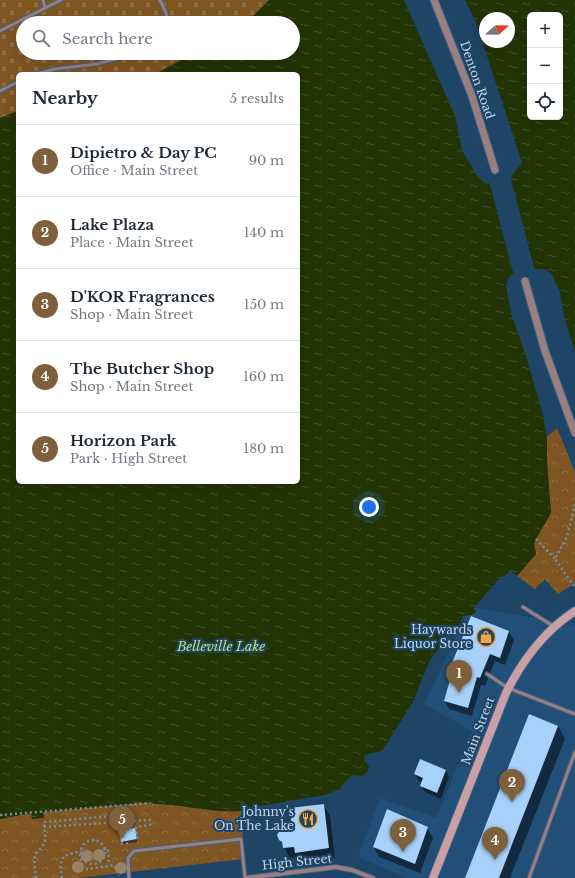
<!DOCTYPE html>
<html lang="en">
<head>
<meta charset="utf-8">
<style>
  :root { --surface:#fff; --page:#f6f6f7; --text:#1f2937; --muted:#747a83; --line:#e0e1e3; --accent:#7e603c }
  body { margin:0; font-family:"Libre Baskerville",serif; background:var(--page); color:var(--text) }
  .controls { position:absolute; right:12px; top:12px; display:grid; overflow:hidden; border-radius:6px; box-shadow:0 4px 16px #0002 }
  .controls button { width:36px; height:36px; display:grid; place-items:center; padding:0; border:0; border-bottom:1px solid var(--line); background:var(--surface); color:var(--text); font:20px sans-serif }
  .compass { position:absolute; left:479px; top:12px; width:36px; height:36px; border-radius:50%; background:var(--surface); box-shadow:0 4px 16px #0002; rotate:70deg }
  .you { position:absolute; left:369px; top:507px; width:14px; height:14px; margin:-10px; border:3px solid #fff; border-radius:50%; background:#1a73e8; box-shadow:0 0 0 6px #1a73e833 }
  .badge { display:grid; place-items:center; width:26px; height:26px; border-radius:50%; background:var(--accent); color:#fff; font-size:13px; font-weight:700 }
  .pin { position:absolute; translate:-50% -33px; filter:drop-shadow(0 1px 2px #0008) }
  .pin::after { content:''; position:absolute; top:21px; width:14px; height:12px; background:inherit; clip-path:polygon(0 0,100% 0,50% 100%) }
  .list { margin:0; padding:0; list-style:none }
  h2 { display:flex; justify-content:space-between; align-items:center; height:52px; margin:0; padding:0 16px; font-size:17px }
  h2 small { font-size:13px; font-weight:400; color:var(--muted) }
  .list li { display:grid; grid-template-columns:26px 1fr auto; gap:12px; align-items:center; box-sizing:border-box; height:72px; padding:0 16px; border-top:1px solid var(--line) }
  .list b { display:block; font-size:15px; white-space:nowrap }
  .list p { margin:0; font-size:13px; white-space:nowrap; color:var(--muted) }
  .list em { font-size:13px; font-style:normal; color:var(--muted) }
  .icon { flex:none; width:22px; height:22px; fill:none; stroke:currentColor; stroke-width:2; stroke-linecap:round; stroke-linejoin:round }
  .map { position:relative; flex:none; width:575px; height:878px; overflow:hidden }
  .search { position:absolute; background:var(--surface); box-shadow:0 4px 16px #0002; left:16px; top:16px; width:284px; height:44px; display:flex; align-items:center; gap:10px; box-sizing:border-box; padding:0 14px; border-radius:22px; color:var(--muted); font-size:15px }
  .panel { position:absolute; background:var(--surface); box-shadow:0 4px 16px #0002; left:16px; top:72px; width:284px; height:412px; border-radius:6px }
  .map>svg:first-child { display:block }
</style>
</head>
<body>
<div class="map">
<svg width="575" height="878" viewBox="0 0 575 878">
  <defs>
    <pattern id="cemetery-stones" width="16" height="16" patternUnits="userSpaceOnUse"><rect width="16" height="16" fill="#7f5522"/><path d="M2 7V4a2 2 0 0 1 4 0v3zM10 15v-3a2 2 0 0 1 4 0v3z" fill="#8f6d42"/></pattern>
    <pattern id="park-crowns" width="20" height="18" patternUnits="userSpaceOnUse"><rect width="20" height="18" fill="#7f5522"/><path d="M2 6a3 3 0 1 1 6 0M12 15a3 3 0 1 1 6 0" fill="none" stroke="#8f6d42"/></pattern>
    <pattern id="water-ripples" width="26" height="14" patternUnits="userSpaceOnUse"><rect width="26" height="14" fill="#223304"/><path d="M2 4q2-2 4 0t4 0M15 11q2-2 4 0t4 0" fill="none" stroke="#405029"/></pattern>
  </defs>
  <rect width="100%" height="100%" fill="#1e4466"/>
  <!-- built -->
  <polygon fill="#224f77" points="470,607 575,625 575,878 406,878 358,857 380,798 436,818 472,731 424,704"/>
  <!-- cemetery -->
  <polygon fill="url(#cemetery-stones)" points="0,0 269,0 246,23 23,23 23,53 195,53 155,74 18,74 18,111 0,118"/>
  <!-- park -->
  <g fill="url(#park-crowns)">
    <polygon points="557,428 575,472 575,583 558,594 545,579 535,589 517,576 536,554 534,544 536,539 551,513 547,461 547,437"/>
    <path d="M153,802V804C184,804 210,813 241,811L244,859L78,878H0V819L31,813L32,819L43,812Z"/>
  </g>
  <!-- water -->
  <path fill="url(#water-ripples)" fill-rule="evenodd" d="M269,0H404L455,116L462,150L477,176L486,184L511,177L522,163L476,22L465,0H575V351L565,320L560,292L551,273L544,269H537L513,274L508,278L506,286L511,313L526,356L542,411L547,437V461L551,513L536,539L534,544L536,554L517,576L510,570L504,577L502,575L474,608L476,612L472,615L463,616L457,629H452L429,662L413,702L382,751L365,755V761L369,766L368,771L362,776L352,775L341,786L342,788L325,795L243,809L244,811H241C210,813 184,804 153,804L152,802L43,812L44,818L32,819L31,813L0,819V118L18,111V482H298V74H155L195,53H293V23H246ZM530,15H560V117H530ZM485,18H509V42H485Z"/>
  <!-- pier -->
  <polygon fill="#1e4466" points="510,175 535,271 514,276 489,181"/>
  <!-- shadow -->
  <g fill="#0007">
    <polygon points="509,632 514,640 505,665 495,661 485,686 481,685 472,716 449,709 445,701 454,672 451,668"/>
    <polygon points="558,726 565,739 510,878 466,878"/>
    <polygon points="446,771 449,777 441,799 425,792 421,786 423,782 419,781 415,774"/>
    <polygon points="324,805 330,816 335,858 302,862 299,857 290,858 280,840"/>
    <polygon points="427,828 433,838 420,873 379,857 374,847"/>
    <polygon points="134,829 138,842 124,844 122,841"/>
  </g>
  <!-- building -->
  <g fill="#a7d1fa">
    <polygon points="471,616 509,631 500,658 490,654 480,678 477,677 468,708 444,701 453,669 450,668"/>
    <polygon points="529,714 558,726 499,878 465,878"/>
    <polygon points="420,759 446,770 437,793 420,786 423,778 414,774"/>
    <polygon points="324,804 329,848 295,853 294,847 283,848 282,842 279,840 277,835 280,830 292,828 290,808"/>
    <polygon points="387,809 428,827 415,864 373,847"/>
    <polygon points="135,828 137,839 121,842 120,830"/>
  </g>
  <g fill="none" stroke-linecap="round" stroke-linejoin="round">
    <!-- service casing -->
    <g stroke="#3f6181" stroke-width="5">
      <g id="service">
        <polyline points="43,0 45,7"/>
        <polyline points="160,0 166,13 168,23"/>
        <polyline points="0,31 61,0"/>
        <polyline points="36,74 55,69 97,64 137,53"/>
        <polyline points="0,91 18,82"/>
        <polyline points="523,607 553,626"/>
        <polyline points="487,674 508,688 575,714"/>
        <polyline points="129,878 128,858 134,851 241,839 245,878"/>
        <polyline points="529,878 575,752"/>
      </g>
    </g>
    <!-- minor casing -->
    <g stroke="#3f6181" stroke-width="6">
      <polyline id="minor" points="246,878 336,867 352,870 373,878"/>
    </g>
    <!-- tertiary casing -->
    <g stroke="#3f6181" stroke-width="9">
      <g id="tertiary">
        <polyline points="434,0 472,96 495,170"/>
        <polyline points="525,281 545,351 575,433"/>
      </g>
    </g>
    <!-- secondary casing -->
    <g stroke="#3f6181" stroke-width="10">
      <path id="secondary" d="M433,878L506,693C522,661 544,631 575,611"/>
    </g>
    <!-- path -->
    <g stroke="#7390ab" stroke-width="2.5" stroke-dasharray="2 3" stroke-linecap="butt">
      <polyline points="536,539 555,559"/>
      <polyline points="574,586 555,559 567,537 575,504"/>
      <polyline points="0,815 150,803"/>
      <polyline points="44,827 150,820 150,825 136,827 138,842"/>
      <circle cx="93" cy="852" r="12"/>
      <polyline points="121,844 129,843"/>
      <polyline points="104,849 108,849 109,865"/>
      <polyline points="80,854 82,870 114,865 119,876"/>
      <path d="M36,878L34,860L36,853C49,842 45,837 44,822L123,815L122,805"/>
      <polyline points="62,878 60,865 64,856 81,851"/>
    </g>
    <!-- service -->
    <use href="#service" stroke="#997e82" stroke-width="3"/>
    <!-- minor -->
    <use href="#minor" stroke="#997e82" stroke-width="4"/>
    <!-- tertiary -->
    <use href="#tertiary" stroke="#997e82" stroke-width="7"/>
    <!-- secondary -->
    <use href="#secondary" stroke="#c9a0a6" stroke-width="8"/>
  </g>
  <!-- trees -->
  <g fill="#958267">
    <circle cx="99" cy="855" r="6"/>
    <circle cx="87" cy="856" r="6"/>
    <circle cx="78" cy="867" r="6"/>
    <circle cx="121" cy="868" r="6"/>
  </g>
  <!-- icons -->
  <defs>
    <g id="shop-ring" transform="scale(1)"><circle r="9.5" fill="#1e4466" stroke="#f3a443" stroke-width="1.5"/><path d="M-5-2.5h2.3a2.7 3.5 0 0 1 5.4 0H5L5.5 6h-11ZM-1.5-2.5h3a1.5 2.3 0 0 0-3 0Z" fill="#f3a443"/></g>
    <g id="restaurant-ring" transform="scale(1)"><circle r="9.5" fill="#1e4466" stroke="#f3a443" stroke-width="1.5"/><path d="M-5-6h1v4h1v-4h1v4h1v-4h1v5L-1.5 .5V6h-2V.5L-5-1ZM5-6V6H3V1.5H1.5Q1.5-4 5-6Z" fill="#f3a443"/></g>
  </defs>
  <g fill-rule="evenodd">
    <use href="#shop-ring" x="486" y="637"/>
    <use href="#restaurant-ring" x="308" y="819"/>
  </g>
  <g text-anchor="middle" stroke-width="4" stroke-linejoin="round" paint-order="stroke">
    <!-- street labels -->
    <g font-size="12" fill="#c1d6eb" stroke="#1e4466">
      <text transform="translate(477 80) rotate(71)" y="4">Denton Road</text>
      <text transform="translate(478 731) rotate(-69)" y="4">Main Street</text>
      <text transform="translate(297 862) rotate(-6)" y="4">High Street</text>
    </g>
    <!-- poi labels -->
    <g font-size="12" fill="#c1d6eb" stroke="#1e4466" text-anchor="end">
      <text x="472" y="634">Haywards<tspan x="472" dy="14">Liquor Store</tspan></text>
      <text x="294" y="816">Johnny's<tspan x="294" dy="14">On The Lake</tspan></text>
    </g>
    <!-- water labels -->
    <g font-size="13" font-style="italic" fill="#b4e472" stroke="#1e4466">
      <text x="221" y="651">Belleville Lake</text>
    </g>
  </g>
</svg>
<div class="controls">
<button>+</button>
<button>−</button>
<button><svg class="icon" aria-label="locate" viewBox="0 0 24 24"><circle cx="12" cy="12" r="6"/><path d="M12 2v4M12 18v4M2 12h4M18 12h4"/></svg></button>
</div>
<svg class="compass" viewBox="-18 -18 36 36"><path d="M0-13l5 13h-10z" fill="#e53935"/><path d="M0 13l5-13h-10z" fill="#747a83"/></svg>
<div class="you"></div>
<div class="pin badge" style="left:459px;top:693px">1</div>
<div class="pin badge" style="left:512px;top:802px">2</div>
<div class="pin badge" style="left:403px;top:852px">3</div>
<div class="pin badge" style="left:495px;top:860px">4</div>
<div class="pin badge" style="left:122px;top:839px">5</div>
<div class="search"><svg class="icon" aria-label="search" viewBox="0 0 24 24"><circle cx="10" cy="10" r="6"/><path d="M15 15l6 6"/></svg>Search here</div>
<section class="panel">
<h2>Nearby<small>5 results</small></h2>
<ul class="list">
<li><span class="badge">1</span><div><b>Dipietro &amp; Day PC</b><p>Office · Main Street</p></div><em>90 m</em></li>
<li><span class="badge">2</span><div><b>Lake Plaza</b><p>Place · Main Street</p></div><em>140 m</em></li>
<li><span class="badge">3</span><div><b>D'KOR Fragrances</b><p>Shop · Main Street</p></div><em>150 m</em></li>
<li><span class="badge">4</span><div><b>The Butcher Shop</b><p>Shop · Main Street</p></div><em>160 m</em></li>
<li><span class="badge">5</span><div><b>Horizon Park</b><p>Park · High Street</p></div><em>180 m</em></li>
</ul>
</section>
</div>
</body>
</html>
